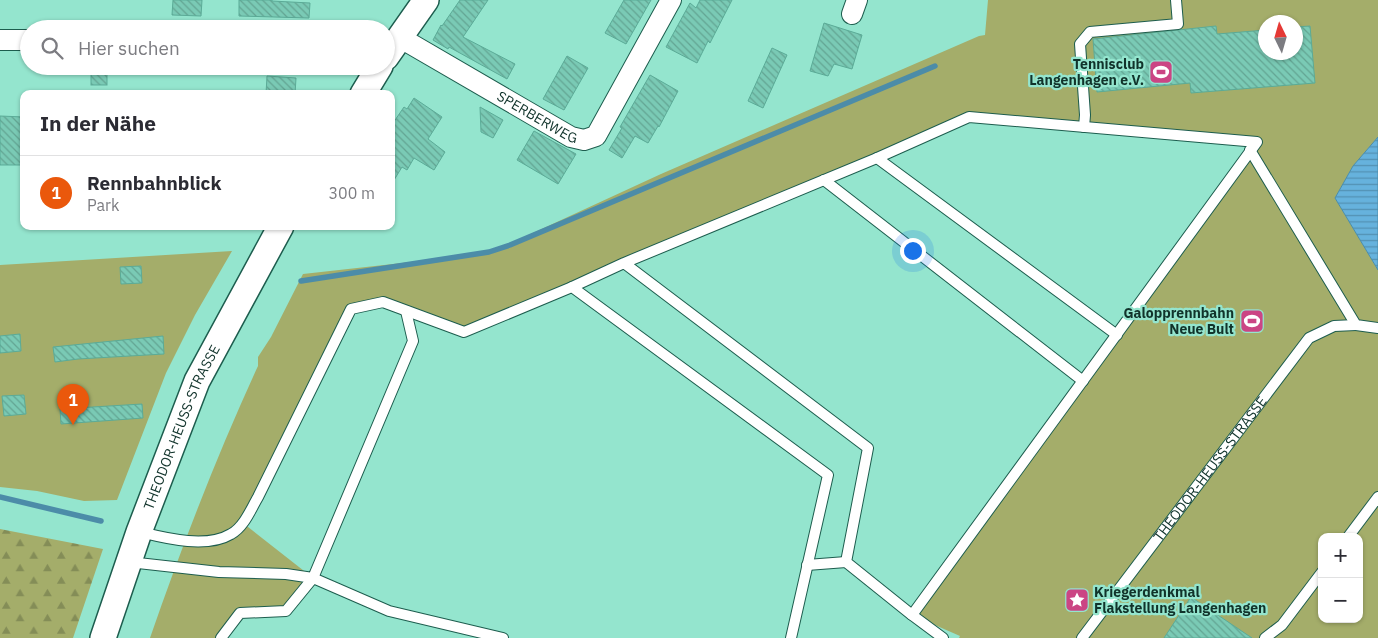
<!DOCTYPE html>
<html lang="de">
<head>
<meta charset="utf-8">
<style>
  :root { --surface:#fff; --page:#f2f2f3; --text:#2b2b33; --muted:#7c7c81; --line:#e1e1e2; --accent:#ea580c }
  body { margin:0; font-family:"IBM Plex Sans",sans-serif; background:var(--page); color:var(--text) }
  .controls { position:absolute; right:15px; bottom:15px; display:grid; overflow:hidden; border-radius:10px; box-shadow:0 1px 4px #0004 }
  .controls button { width:45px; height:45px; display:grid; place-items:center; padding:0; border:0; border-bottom:1px solid var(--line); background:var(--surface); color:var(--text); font:25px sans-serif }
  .compass { position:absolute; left:1258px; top:15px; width:45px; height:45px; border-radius:50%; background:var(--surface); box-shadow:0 1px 4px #0004; rotate:355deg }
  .you { position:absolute; left:912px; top:250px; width:18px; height:18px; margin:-12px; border:4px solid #fff; border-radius:50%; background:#1a73e8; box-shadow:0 0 0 8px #1a73e833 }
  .badge { display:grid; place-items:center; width:32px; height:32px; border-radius:50%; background:var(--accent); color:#fff; font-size:16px; font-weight:700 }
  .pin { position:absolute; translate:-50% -41px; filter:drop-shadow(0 1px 2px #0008) }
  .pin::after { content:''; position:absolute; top:26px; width:18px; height:15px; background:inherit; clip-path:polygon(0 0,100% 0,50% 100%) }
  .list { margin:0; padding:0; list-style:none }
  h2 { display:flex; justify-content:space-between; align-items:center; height:65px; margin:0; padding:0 20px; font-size:21px }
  h2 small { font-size:16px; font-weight:400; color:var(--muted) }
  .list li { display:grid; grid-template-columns:32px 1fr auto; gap:15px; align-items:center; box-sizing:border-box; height:75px; padding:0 20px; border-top:1px solid var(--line) }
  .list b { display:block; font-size:19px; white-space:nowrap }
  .list p { margin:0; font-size:16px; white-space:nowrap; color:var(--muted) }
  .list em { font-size:16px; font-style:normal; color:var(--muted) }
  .icon { flex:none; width:28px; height:28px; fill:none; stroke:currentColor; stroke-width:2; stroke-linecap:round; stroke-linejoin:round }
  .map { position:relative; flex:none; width:1378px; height:638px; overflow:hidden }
  .search { position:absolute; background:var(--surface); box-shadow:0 1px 4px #0004; left:20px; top:20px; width:375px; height:55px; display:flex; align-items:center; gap:12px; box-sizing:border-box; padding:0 18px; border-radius:28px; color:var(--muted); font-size:19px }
  .panel { position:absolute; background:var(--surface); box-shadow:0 1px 4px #0004; left:20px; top:90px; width:375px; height:140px; border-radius:10px }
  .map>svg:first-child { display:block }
</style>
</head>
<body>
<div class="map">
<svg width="1378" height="638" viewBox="0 0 1378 638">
  <defs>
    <pattern id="forest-firs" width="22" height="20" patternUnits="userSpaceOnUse" patternTransform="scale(1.25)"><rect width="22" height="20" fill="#a4ad6a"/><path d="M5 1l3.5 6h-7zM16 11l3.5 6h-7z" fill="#848d57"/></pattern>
    <pattern id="water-rules" width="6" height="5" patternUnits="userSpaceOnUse" patternTransform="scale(1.25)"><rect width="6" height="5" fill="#66b2dd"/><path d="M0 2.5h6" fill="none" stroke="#5391b3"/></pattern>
    <pattern id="building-back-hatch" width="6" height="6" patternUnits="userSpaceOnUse" patternTransform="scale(1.25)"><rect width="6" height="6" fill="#7acab5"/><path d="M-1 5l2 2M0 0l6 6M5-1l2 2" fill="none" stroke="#63a593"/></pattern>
  </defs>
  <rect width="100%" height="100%" fill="#94e5ce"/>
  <!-- forest -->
  <polygon fill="url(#forest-firs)" points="0,529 103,549 73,638 0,638"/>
  <!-- green -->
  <g fill="#a4ad6a" fill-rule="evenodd">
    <path d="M988,0H1378V137L1353,166L1335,198L1378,270V638H959L960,636L912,615L1256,142L969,117L464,332L383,302L351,309L243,523L313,578L286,611L240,613L221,638H150C182,546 217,455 258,366V357L271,337L303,274L411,262L494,251L661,174L979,36L985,35ZM1266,22H1296V52H1266ZM1322,537H1359V619H1322Z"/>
    <polygon points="232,251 195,315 166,373 117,500 84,501 37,491 0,487 0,265"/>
  </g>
  <!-- water -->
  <polygon fill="url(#water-rules)" stroke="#4c8ca8" points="1378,137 1378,270 1335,198 1353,166"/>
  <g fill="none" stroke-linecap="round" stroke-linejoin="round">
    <!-- stream -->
    <g stroke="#4c8ca8" stroke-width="5.5">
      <polyline points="301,281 489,252 510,245 935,66"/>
      <polyline points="0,497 101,521"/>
    </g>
  </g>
  <!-- building -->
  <g fill="url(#building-back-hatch)" stroke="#5bab97">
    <polygon points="173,0 202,0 201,16 172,15"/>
    <polygon points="239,0 272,0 272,1 310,3 309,18 239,16"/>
    <polygon points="460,0 488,0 463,37 515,64 507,79 449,47 448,49 433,40 441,25 442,26"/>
    <polygon points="624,0 651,0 626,44 605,33"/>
    <polygon points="700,0 732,0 710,43 708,41 697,63 666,47 690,3 696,8"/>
    <polygon points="824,23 862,35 852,69 834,64 828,76 810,71"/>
    <polygon points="1216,26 1217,34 1266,30 1266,52 1296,52 1296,27 1310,26 1315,83 1191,93 1190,83 1097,92 1093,39"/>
    <polygon points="772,48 787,55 763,108 748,101"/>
    <polygon points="567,56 588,68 564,110 543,99"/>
    <rect x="91" y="69" width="16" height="16"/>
    <polygon points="650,75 678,91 659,127 658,126 648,143 635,136 622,158 609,150 622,128 620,127"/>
    <polygon points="267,76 296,78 295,94 266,94"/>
    <polygon points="414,98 442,117 428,139 445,152 434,170 414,158 407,170 402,167 391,185 391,126 404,107 407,109"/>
    <polygon points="480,107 503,120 493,138 481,132"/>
    <polygon points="0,116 24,117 24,165 0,165"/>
    <polygon points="534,131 576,154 558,184 517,160"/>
    <polygon points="141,266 142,283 121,284 120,267"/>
    <polygon points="20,334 21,351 0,353 0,336"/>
    <polygon points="163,336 164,354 78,359 55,362 53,347"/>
    <polygon points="24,395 26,414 4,416 2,396"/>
    <polygon points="142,404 143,418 61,424 60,409"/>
    <polygon points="1191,597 1252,638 1164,638"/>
  </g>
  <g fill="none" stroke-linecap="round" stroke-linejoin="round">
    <!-- service casing -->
    <g stroke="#1d5d4e" stroke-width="12">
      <g id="service">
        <polyline points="1084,127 1085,115 1080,44 1090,32 1178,24 1176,0"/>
        <polyline points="1250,150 1356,325 1378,328"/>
        <polyline points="877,158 1117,335"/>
        <polyline points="824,180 1083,381"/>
        <polyline points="572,287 624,263 877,158 969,117 1257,142 912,615 846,562 868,448 624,263"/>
        <path d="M140,532C165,538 206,549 231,534C244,527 251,509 258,497L351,309L383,302L464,332L572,287L828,475L791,638"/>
        <polyline points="1348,537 1378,497"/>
        <polyline points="129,562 219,572 286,574 313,578 413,341 406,311"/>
        <polyline points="807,565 846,562"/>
        <polyline points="912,615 943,638"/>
        <polyline points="221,638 240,613 286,611 313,578 389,611 503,638"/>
        <path id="s1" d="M1082,638L1309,338L1334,326L1356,325"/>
        <polyline points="1265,638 1282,625 1322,572"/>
      </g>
    </g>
    <!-- minor casing -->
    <g stroke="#1d5d4e" stroke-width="22">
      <g id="minor">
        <polyline points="852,14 857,0"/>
        <path id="s2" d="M399,37L571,137L584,140L596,136L671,0"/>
        <polyline points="0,40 29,40"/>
      </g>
    </g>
    <!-- tertiary casing -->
    <g stroke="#1d5d4e" stroke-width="28">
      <g id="tertiary">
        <polyline points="386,57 426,0"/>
        <polyline points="363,94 380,66"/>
        <path id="s3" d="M103,638L139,532L197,381L281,226"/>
      </g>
    </g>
    <!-- service -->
    <use href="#service" stroke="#fff" stroke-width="10"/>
    <!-- minor -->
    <use href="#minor" stroke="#fff" stroke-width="20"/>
    <!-- tertiary -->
    <use href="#tertiary" stroke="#fff" stroke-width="25"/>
  </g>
  <!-- icons -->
  <defs>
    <g id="stadium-square" transform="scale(1.25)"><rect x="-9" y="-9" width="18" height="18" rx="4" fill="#cb4584" stroke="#94e5ce"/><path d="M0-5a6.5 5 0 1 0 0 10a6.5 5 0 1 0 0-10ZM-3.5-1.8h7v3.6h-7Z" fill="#fff"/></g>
    <g id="sight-square" transform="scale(1.25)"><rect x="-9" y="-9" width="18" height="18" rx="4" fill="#cb4584" stroke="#94e5ce"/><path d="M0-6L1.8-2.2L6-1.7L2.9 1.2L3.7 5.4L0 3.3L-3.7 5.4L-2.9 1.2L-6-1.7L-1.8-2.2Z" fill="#fff"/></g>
  </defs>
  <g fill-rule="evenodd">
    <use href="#stadium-square" x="1161" y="72"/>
    <use href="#stadium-square" x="1252" y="321"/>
    <use href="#sight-square" x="1077" y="600"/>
  </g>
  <g text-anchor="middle" stroke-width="4.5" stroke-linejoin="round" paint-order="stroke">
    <!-- poi labels -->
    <g font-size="14" font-weight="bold" fill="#11332b" stroke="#94e5ce" text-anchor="end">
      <text x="1144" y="69">Tennisclub<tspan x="1144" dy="16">Langenhagen e.V.</tspan></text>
      <text x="1234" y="318">Galopprennbahn<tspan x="1234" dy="16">Neue Bult</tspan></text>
      <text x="1094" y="597" text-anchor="start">Kriegerdenkmal<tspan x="1094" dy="16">Flakstellung Langenhagen</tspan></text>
    </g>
    <!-- street labels -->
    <g font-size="14" fill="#11332b" stroke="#94e5ce">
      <text dy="5" stroke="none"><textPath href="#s2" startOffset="160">SPERBERWEG</textPath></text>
      <text dy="5" stroke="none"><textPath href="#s3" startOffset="225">THEODOR-HEUSS-STRASSE</textPath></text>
      <text dy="5" stroke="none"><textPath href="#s1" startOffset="212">THEODOR-HEUSS-STRASSE</textPath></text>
    </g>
  </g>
</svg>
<div class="controls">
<button>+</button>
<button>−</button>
</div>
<svg class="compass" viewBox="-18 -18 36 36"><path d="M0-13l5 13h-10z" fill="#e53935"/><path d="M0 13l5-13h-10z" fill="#7c7c81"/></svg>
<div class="you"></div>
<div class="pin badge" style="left:73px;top:425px">1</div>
<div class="search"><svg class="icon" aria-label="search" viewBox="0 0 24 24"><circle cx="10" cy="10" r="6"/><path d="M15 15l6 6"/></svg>Hier suchen</div>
<section class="panel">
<h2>In der Nähe<small></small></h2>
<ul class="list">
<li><span class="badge">1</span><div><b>Rennbahnblick</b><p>Park</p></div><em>300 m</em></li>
</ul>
</section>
</div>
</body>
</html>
